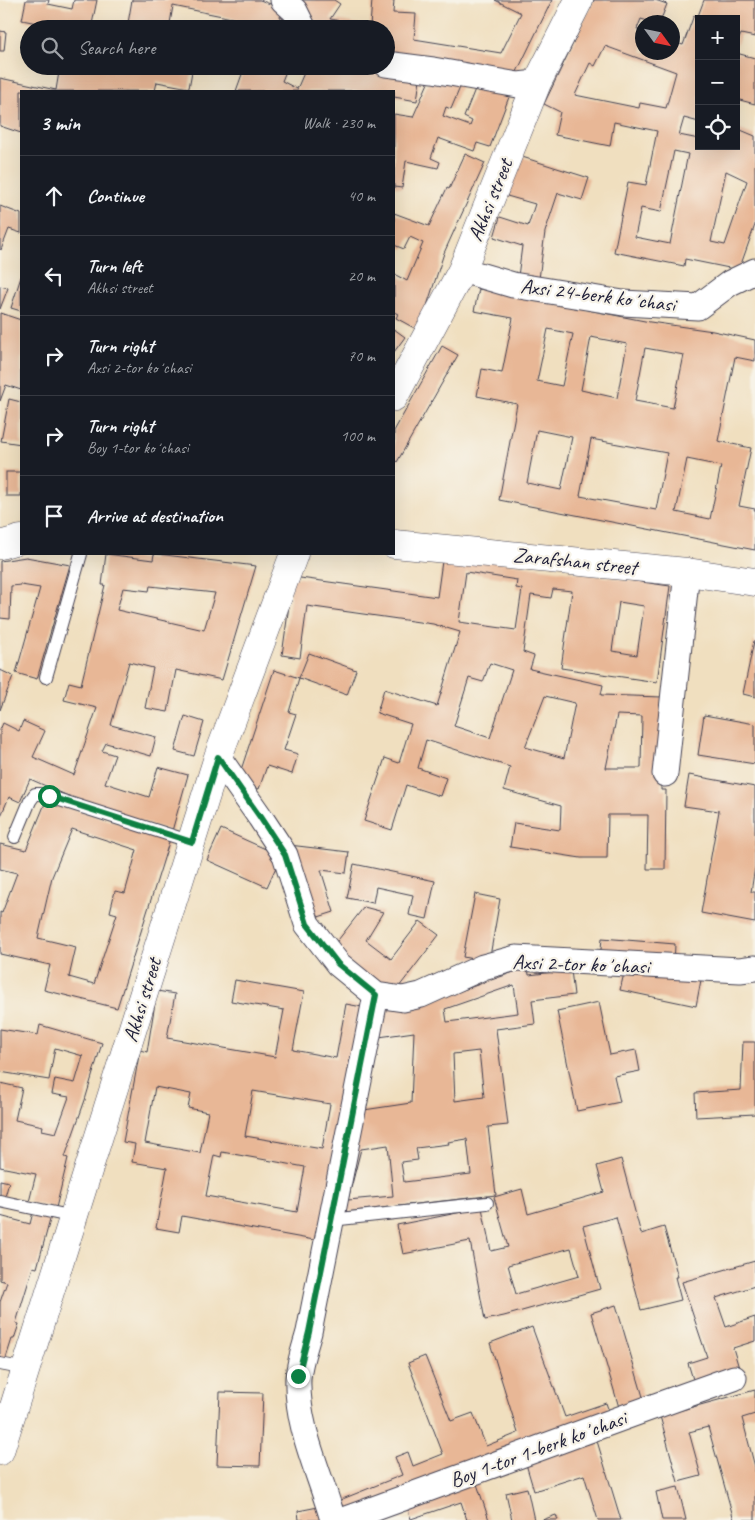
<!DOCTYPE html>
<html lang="en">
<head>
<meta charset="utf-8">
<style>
  :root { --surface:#171b24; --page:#20242c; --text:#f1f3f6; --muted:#9ea1a6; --line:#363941 }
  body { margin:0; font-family:Caveat,sans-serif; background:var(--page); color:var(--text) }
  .controls { position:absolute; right:15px; top:15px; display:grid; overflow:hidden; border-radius:0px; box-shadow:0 5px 20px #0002 }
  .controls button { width:45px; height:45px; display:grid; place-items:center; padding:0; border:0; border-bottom:1px solid var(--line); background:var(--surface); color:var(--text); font:25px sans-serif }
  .compass { position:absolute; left:635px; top:15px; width:45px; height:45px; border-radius:50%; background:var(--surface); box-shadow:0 5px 20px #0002; rotate:123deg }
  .stop { position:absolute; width:15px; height:15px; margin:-11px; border:4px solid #0b8043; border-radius:50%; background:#fff }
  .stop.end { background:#0b8043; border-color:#fff; box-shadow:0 1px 5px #0008 }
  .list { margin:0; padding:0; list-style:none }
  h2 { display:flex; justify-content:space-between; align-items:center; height:65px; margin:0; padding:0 20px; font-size:21px }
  h2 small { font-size:16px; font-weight:400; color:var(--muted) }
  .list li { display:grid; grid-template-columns:32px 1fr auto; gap:15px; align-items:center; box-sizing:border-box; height:80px; padding:0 20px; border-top:1px solid var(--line) }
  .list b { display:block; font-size:19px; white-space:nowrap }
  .list p { margin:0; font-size:16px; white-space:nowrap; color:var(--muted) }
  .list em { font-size:16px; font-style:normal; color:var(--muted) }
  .icon { flex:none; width:28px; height:28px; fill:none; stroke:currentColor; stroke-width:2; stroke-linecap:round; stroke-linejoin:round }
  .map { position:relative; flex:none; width:755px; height:1520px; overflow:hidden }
  .search { position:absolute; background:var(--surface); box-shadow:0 5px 20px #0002; left:20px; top:20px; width:375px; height:55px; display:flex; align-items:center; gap:12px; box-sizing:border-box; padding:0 18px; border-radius:28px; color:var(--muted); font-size:19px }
  .panel { position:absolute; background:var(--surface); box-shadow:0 5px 20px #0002; left:20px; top:90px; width:375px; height:465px; border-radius:0px }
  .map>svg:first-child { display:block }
</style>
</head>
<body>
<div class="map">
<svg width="755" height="1520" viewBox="0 0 755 1520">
  <rect width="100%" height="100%" fill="#f7f3e8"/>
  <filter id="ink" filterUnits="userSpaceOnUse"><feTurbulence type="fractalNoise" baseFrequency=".02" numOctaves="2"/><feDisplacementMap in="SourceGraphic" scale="10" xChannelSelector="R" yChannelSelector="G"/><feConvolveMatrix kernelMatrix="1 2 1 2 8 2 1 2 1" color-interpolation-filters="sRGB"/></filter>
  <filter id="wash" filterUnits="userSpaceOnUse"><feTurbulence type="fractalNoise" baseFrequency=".0096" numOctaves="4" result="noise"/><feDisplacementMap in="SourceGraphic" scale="20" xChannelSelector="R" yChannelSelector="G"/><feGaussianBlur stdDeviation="1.12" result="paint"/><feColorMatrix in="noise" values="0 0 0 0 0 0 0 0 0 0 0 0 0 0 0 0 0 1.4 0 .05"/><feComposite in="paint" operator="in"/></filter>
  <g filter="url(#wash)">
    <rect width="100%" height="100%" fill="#f0dfbf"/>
    <g id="blocks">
      <!-- building -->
      <g fill="#e8b796" fill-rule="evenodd">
        <polygon points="26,0 49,0 48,4 72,9 74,0 97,0 91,29 67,29 22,20"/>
        <polygon points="132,0 260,0 283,9 280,17 300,29 259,29 232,18 173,6 169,29 127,29"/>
        <polygon points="292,0 334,0 340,4 330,19 370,26 372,0 394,0 393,13 416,14 414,39 501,53 521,13 495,0 552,0 513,80 386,57 386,29 313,29"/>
        <path d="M594,0H655L667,4L660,22H651L641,19L637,29L642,31V52H672V42L683,45L694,15L698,16L704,0H755V37L741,34L736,46V19H699V122L684,118L679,135L699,139V146H736V128L755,136V225L739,270L685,259L684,266L614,252L628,182L646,185L657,131L614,122L610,146L555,135L560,112L544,104ZM605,46L676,72L666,108L640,103L639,108L575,95L590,63L595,66ZM674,151L688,154L670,244L635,237L641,208L661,212ZM726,171L747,181L725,245L711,242Z"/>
        <polygon points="0,31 6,32 4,51 0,51"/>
        <polygon points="736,53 755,58 755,104 736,99"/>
        <polygon points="60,66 193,66 189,88 157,82 155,91 21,91 21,133 0,126 0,78 56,90"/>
        <polygon points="245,66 288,66 282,81 297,89 307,66 336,66 420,79 417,101 394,97 394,91 236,91"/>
        <polygon points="432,74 461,85 451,109 446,107 443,116 470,126 472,121 464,117 477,84 509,97 490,147 477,143 474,151 438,138 431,158 440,162 438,168 406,161 402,188 394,187 394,114 413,117"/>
        <polygon points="465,154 485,163 444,253 424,315 416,329 396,318 398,314 394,312 394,274 407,281 423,243 410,237 404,249 394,245 394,213 429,226 447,188 449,189"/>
        <polygon points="519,156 589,178 582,200 558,193 545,232 538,287 517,284 522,246 494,237 500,217 528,226 535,204 507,196"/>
        <polygon points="0,206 21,214 21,233 9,229 1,250 0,249"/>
        <polygon points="21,277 21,311 11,308"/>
        <polygon points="0,286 8,288 0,309"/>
        <path d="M479,289L650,322L713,331L755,340V361L735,357L718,441L751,448L739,506L755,509V550L499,500L517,404L477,396L482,369L502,373L513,318L474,311ZM548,329L573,334L562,386L537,381ZM591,337L627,344L617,398L581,390ZM645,348L684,355L673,408L635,401ZM537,430L572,437L561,490L527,483ZM591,439L667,453L656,510L580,496ZM687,459L721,466L710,519L676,512Z"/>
        <polygon points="0,313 21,320 21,390 6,385 0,401"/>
        <polygon points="394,329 405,337 394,352"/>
        <polygon points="442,346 458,355 397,462 394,460 394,431"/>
        <polygon points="9,399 21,402 21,444 1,441"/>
        <rect x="6" y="472" width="15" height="24"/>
        <path d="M106,554L153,560L154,554H157L256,566L222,680L176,670L168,712L145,708L153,668L129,662L111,725L156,737L151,756L106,743L102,751L115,755L105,783L149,797L158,767L188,775L172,831L84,803L30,779L20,802L9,797L0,818V730L3,723L19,731L23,721L45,731L33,757L74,775L97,708L64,700L69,682L81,685L105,585H102ZM150,586L215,593L204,630L117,610L123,588L149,591Z"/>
        <path d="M443,554L670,586L657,682L561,668L572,591L553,589L551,598L531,595L523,652L534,656L530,669L603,685L601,695L662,697L661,790H666L665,869H647L648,815H608L607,858H581L510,847L514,823L560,830L561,806L504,790L510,767L426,740L418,768L446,778L440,796L406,785L392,830L364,821L385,758L399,763L411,724L377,713L384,689L437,706L460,632L433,624L307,606L300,658L282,655L293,577L437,597ZM466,572L517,580L516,588L522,589L516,630L459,622ZM619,602L644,606L637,655L612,651ZM490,663L512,670L490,738L454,726L469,678L483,682ZM545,696L575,703L564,758L525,747ZM617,715L642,716L641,768H606Z"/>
        <polygon points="26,557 70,565 37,679 16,673 40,588 21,585 11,586 10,619 0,618 0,561"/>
        <polygon points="754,641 755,641 755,697 743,694"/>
        <polygon points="309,653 356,670 347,695 299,678 289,712 296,714 284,750 298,754 292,774 267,766 259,789 237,782 274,670 299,678"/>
        <polygon points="0,670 13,676 0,710"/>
        <polygon points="704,715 755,724 755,764 698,755"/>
        <polygon points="185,716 204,722 194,756 175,751"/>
        <polygon points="689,775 755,787 755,867 751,892 755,892 755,923 701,913 719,811 684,806"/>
        <path d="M46,801L170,839L117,1008L44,990L50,965L0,954V912L2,913L17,873L0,869V844L26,850ZM72,829L137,850L125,893L115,891L110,912L117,914L94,984L69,977L76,947L38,938L52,877Z"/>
        <polygon points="221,829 281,856 267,887 207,860"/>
        <polygon points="289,845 349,852 346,873 321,870 334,912 312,919"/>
        <polygon points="354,864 435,881 427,919 409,915 413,895 376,887 373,903 347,898"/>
        <polygon points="475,894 500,899 489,962 463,957"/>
        <polygon points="364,907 383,912 366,940 391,959 420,921 439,935 392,996 331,949"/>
        <polygon points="602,938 675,944 674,966 600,960"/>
        <polygon points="626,965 701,980 696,1006 620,990"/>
        <path d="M528,967L529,975L571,970L574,995L532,1000L535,1024L496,1029L508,1125L488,1127L496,1195L336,1213L357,1111L411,1103L414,1032L372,1038L378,1006L432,1001ZM514,985L518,1013L447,1022L445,1009ZM479,1051L484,1097L455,1101L453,1054ZM467,1139L471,1174L404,1182L401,1162L418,1160L416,1148L449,1144L448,1142ZM388,1145L393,1196L348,1200L361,1149Z"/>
        <path d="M235,980L304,992L293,1050L336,1058L346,1004L368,1008L325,1242L182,1216L179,1232L156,1228L167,1168L132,1162L135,1144L123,1142L140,1050L147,1052L157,991L175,994L167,1038L275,1057L284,1010L231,1001ZM155,1087L191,1094L188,1108L208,1112L200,1153L145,1143ZM253,1091L330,1104L322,1149L245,1136ZM222,1152L305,1167L297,1212L206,1196L214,1155L221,1157Z"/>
        <polygon points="599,1002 610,1055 636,1050 640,1071 614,1076 620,1102 577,1111 557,1011"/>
        <polygon points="40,1025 102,1043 85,1100 65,1157 68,1158 56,1208 29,1202 36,1174 0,1167 0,1083 22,1088 15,1120 43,1126 42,1130 56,1133 69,1097 52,1094 55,1079 75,1083 83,1056 55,1048 49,1080 0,1072 0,1029 38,1035"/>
        <polygon points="743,1042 755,1042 755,1114 696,1117 695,1093 741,1090"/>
        <path d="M621,1159L641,1234L664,1227L678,1277H675L681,1300L641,1310L616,1217L583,1226L600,1289L504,1316L485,1320L470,1241L403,1254L397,1225L482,1208L491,1251L508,1247L494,1197L522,1189L528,1214L604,1192L597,1166ZM571,1248L579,1276L516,1294L508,1265Z"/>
        <polygon points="0,1180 9,1182 5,1197 0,1196"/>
        <polygon points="33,1212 51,1216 37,1268 33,1267 16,1323 19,1324 14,1339 12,1339 5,1361 0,1360 0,1302 7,1282 0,1280 0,1216 30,1224"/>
        <polygon points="755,1261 755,1286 716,1298 726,1327 755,1317 755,1341 733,1348 739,1368 695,1386 688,1363 707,1357 682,1282"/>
        <polygon points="616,1305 646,1407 621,1414 591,1313"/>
        <polygon points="532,1327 565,1417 606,1403 611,1417 347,1517 340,1500 402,1475 395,1457 408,1452 413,1466 443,1454 408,1363 425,1356 451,1421 473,1413 486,1446 518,1433 490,1343"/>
        <polygon points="755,1390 755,1414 742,1418 755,1467 755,1520 734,1520 708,1427 689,1432 701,1476 678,1482 660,1416"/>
        <polygon points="220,1392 263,1393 260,1466 217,1465"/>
        <polygon points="597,1441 621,1520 598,1520 584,1475 534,1491 526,1464"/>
        <polygon points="475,1478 489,1520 467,1520 461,1502 411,1519 405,1501"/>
        <polygon points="678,1487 686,1520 662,1520 656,1492"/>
        <polygon points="527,1488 534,1520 512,1520 506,1493"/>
        <polygon points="323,1506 326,1520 299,1520 298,1511"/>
        <polygon points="556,1515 558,1520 542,1520"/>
      </g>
    </g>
  </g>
  <g filter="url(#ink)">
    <use href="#blocks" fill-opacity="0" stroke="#413e4f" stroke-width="1"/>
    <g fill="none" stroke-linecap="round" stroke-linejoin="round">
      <!-- service casing -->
      <g stroke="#413e4f" stroke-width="14">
        <g id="service">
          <polyline points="46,677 81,554"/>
          <polyline points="15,837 30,801 35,794 41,794 192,842"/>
          <polyline points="0,1201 74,1217"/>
          <polyline points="331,1220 487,1203"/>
          <polyline points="0,1364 26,1369"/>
        </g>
      </g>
      <!-- minor casing -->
      <g stroke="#413e4f" stroke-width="27">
        <g id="minor">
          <polyline points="283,0 295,11 304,29"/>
          <polyline points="386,64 433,70 518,85 537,83"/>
          <polyline points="462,270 513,285 623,303 698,307 730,283 755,271"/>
          <polyline points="218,757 260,817 285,855 307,924 338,964 376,995 403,999 421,995 483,967 516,958 740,970 755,968"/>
          <polyline points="665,774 687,572"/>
          <path d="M333,1520C320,1473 296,1427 298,1378C299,1363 305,1347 309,1332L376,995"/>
          <path d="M343,1520C473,1473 603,1424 734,1378"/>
        </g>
      </g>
      <!-- tertiary casing -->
      <g stroke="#413e4f" stroke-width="29">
        <g id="tertiary">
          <polyline points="394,397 462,270 537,83 579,0"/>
          <polyline points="394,544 687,572 755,582"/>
          <polyline points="0,545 21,539"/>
          <polyline points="0,1451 218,757 294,554"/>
        </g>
      </g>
      <!-- service -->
      <use href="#service" stroke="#fff" stroke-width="12"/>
      <!-- minor -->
      <use href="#minor" stroke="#fff" stroke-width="25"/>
      <!-- tertiary -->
      <use href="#tertiary" stroke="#fff" stroke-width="28"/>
    </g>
  </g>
  <g fill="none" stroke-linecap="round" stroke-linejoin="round" filter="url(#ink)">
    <!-- route -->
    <polyline stroke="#0b8043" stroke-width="6" points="49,796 192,842 218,757 260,817 285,855 307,924 338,964 376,995 309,1332 298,1376"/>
  </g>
  <g text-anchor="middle" stroke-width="4.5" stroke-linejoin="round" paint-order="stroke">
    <!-- street labels -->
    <g font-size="21" fill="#22223b" stroke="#f7f3e8">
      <text transform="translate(490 200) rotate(-68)" y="7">Akhsi street</text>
      <text transform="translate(598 295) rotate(7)" y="7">Аxsi 24-berk koʼchasi</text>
      <text transform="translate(575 561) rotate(6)" y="7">Zarafshan street</text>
      <text transform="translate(581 964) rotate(2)" y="7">Аxsi 2-tor koʼchasi</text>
      <text transform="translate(142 1000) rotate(-73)" y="7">Akhsi street</text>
      <text transform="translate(538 1449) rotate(-20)" y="7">Boy 1-tor 1-berk koʼchasi</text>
    </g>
  </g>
</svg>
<div class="controls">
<button>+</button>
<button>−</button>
<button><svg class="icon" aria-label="locate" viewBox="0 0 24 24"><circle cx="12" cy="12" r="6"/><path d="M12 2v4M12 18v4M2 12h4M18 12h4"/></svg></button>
</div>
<svg class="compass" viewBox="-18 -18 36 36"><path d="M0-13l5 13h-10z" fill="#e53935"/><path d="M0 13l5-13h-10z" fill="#9ea1a6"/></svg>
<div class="stop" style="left:49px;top:796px"></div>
<div class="stop end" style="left:298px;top:1376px"></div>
<div class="search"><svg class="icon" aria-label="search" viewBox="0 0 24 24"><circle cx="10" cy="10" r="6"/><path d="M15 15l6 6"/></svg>Search here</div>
<section class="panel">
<h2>3 min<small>Walk · 230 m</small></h2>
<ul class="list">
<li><svg class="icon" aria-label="ahead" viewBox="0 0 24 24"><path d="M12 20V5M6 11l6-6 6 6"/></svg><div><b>Continue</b></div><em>40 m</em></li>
<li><svg class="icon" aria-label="left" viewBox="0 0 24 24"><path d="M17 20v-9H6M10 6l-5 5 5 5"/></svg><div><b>Turn left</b><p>Akhsi street</p></div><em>20 m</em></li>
<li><svg class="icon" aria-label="right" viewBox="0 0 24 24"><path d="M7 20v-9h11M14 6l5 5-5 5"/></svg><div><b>Turn right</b><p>Аxsi 2-tor koʼchasi</p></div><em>70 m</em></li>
<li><svg class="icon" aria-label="right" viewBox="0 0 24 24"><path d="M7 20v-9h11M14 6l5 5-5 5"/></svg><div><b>Turn right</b><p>Boy 1-tor koʼchasi</p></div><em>100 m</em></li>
<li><svg class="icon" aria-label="arrive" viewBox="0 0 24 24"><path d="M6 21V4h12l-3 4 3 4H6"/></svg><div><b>Arrive at destination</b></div></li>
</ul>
</section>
</div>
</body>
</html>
